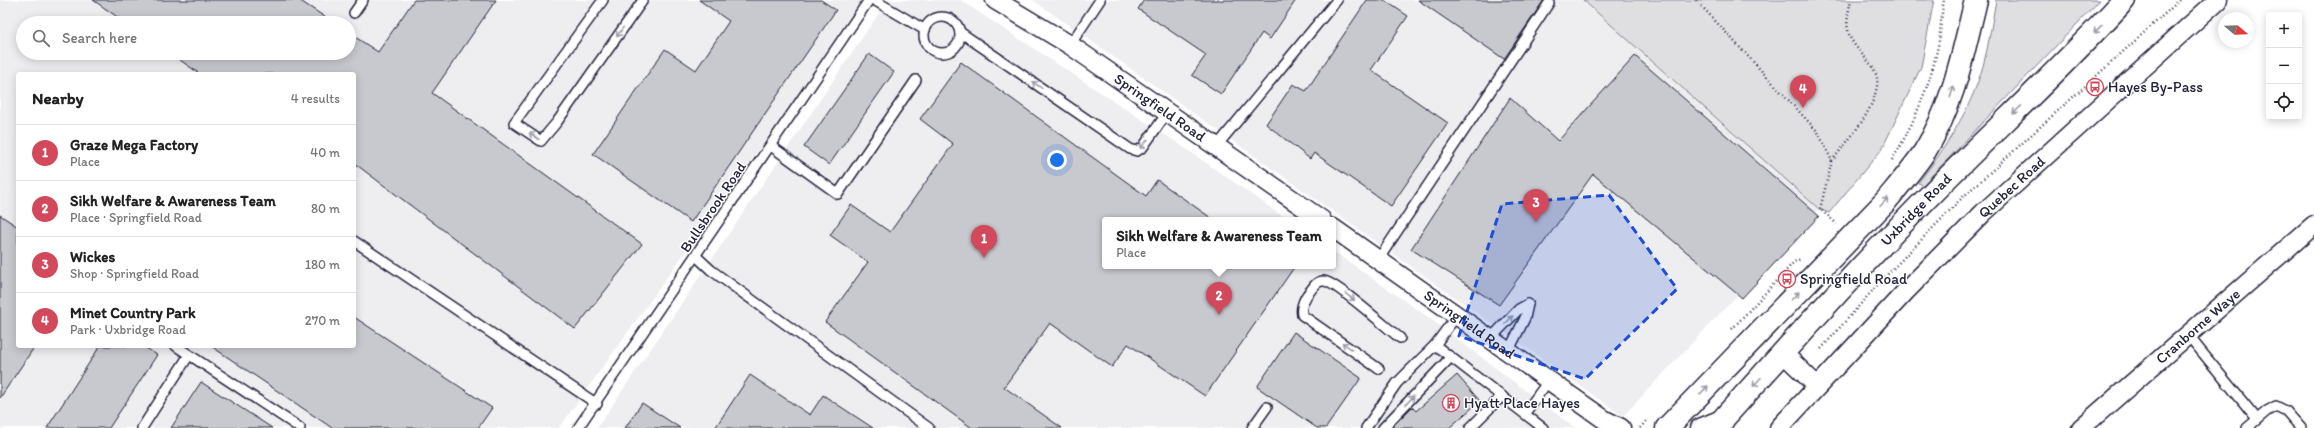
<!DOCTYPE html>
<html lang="en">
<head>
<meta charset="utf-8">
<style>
  :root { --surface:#fff; --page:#f2f2f2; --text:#222; --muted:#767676; --line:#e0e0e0; --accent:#d1495b }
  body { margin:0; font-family:Itim,sans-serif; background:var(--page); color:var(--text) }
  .controls { position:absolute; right:12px; top:12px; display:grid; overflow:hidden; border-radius:4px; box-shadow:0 2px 10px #0003 }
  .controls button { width:36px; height:36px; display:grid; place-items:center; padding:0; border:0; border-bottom:1px solid var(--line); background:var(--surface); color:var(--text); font:20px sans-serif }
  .compass { position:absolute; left:2218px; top:12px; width:36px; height:36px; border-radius:50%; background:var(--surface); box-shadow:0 2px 10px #0003; rotate:109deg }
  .you { position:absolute; left:1057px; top:160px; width:14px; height:14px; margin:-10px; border:3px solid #fff; border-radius:50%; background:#1a73e8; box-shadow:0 0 0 6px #1a73e833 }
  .badge { display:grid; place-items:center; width:26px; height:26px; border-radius:50%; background:var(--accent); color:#fff; font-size:13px; font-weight:700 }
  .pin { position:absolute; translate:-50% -33px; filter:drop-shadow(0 1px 2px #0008) }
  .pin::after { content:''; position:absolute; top:21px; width:14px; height:12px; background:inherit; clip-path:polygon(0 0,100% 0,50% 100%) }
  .popup { position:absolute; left:1102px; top:217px; width:234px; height:52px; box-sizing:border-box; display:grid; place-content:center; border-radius:4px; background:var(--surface); filter:drop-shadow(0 1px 3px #0005); font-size:13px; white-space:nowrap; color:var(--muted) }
  .popup b { font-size:15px; color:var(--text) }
  .popup::after { content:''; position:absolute; left:50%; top:100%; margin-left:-8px; border:8px solid transparent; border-top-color:var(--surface) }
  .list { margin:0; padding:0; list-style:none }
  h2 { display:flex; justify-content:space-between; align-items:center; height:52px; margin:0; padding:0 16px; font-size:17px }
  h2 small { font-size:13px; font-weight:400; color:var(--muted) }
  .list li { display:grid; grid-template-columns:26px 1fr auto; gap:12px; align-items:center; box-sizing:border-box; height:56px; padding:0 16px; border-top:1px solid var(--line) }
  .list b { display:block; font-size:15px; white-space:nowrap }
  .list p { margin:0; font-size:13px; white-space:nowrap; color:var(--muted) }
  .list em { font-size:13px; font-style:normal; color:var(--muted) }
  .icon { flex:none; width:22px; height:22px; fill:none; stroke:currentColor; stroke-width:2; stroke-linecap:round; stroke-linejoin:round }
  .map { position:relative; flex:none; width:2314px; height:428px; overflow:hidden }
  .search { position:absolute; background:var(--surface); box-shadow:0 2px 10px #0003; left:16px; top:16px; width:340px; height:44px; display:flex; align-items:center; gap:10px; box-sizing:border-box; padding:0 14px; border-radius:22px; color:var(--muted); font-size:15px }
  .panel { position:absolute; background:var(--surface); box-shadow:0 2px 10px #0003; left:16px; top:72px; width:340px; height:276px; border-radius:4px }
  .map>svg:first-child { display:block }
</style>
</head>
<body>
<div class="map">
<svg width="2314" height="428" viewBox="0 0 2314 428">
  <rect width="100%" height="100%" fill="#fff"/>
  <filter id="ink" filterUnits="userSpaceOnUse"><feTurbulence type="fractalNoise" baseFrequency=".025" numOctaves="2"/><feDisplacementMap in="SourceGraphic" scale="8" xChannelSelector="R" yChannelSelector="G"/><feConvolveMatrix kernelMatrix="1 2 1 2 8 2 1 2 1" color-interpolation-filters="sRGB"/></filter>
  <g filter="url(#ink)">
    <!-- built -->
    <g fill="#eeeef1" fill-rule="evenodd">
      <path d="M0,0H866L559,428H0ZM23,23H349V53H23ZM18,74H354V346H18Z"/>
      <polygon points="888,0 960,0 1179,144 1288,220 1105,220 1105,266 1333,266 1333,251 1428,317 1575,428 597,428"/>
      <polygon points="1033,0 1583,0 1819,209 1623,416"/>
    </g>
    <!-- green -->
    <g fill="#dfdfe2" stroke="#80808e">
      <polygon points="1583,0 1934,0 1921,67 1882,149 1829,213 1819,209"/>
      <path d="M1996,0H2100L1923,185L1918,183C1945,149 1971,109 1983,66C1989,44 1992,22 1996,0Z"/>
    </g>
    <!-- building -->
    <g fill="#c8c8cf" stroke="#22223b">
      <polygon points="93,0 299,0 334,23 126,23"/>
      <polygon points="414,0 496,0 432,93 642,244 575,329 354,163 354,74 200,74 170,53 349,53 349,33 378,52"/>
      <polygon points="699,0 821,0 836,10 691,222 593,154 665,49 696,70 729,21"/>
      <polygon points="1144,0 1296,0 1270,39 1262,33 1221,94 1192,75 1206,55 1138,9"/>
      <polygon points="1367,0 1384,0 1408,16 1371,70 1448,123 1391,206 1314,153 1310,159 1266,124 1293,84 1306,91"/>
      <polygon points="1418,0 1544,0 1504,59"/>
      <polygon points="869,54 894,72 829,165 804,147"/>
      <polygon points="1635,56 1819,216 1742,298 1593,174 1499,305 1411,249 1510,98 1558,141"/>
      <polygon points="961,62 1146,196 1157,180 1214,220 1105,220 1105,266 1295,266 1205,396 1128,344 1112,367 1050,323 1004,387 1062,428 972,428 825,322 868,262 830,235 851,205 890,232 953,144 920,119"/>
      <polygon points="0,215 18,227 18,346 35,346 0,398"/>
      <polygon points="354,317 492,408 478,428 332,428 211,346 354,346"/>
      <polygon points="1294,332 1361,378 1326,428 1317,428 1257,387"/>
      <polygon points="100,346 143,346 157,355 109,428 47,428"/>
      <polygon points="750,375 810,415 823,395 873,428 715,428"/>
      <polygon points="1457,375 1480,401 1449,428 1391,428 1412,407 1416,411"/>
      <polygon points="201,382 272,428 171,428"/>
      <polygon points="642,403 680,428 625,428"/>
    </g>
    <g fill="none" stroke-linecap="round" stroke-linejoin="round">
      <!-- service casing -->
      <g stroke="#22223b" stroke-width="12">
        <g id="service">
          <polyline points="603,0 514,123 541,141 557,122 643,0"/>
          <polyline points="874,0 925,30"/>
          <polyline points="354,13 363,0"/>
          <circle cx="942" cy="35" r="18"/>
          <polyline points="960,32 1130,149 1137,151 1143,147 1167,113"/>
          <polyline points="1070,45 1100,0"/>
          <polyline points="771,146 838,194 916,80"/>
          <polyline points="1216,147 1337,0"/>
          <polyline points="354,241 597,404"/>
          <polyline points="696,256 711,270 929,428"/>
          <polyline points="1378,260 1549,3"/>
          <polyline points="1457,315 1435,345 1543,428"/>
          <polyline points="2187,334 2257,419"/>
          <polyline points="1491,338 1519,309 1528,304"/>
          <polyline points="176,346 300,428"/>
          <polyline points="1509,350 1525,318 1528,304"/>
          <path d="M1379,369L1302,315C1300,307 1305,296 1311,290C1314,286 1317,281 1323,281C1334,280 1388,329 1400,338"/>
          <polyline points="1525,413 1549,380"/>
          <polyline points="142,428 189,355"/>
          <polyline points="578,428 869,0"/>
          <polyline points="1252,428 1267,407"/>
          <polyline points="1366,428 1397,383 1435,345"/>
          <polyline points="1383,428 1451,357"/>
          <polyline points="1470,428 1502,396"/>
          <polyline points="2247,428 2267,411 2276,406 2286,411 2301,428"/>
        </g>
      </g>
      <!-- minor casing -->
      <g stroke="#22223b" stroke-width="21">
        <g id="minor">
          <path id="s1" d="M995,0L1070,45L1322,220"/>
          <path id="s2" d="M1333,228L1605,420L1621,428"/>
          <polyline points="1783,353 1817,386"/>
          <polyline points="1700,428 1724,418"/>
          <path id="s3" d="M1779,428L1906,291L1983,213L2218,0"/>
          <path id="s4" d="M2081,428L2314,225"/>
        </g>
      </g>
      <!-- primary casing -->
      <g stroke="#22223b" stroke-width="25">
        <g id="primary">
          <path d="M1667,428L1885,202C1899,185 1913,169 1925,151C1954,104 1963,52 1976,0"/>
          <path id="s5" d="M1718,428L1724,418C1797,337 1870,255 1947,178C2006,119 2068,62 2124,0"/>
        </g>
      </g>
      <!-- path -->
      <g stroke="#22223b" stroke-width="2.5" stroke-dasharray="1 3" stroke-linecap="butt">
        <polyline points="1696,0 1818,132 1832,161 1820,209 1837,224"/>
        <path d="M1892,160C1913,126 1930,85 1938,46C1941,31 1941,15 1944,0"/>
        <path d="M1832,161C1849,138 1872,115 1877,86C1881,64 1851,51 1848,30C1846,20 1849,10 1851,0"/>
        <polyline points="1732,329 1794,262 1801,259"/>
        <polyline points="1821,349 1881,281 1964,196 2180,0"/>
        <polyline points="1640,428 1648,419"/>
      </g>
      <!-- service -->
      <use href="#service" stroke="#fff" stroke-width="9"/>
      <!-- minor -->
      <use href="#minor" stroke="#fff" stroke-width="18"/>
      <!-- primary -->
      <use href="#primary" stroke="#fff" stroke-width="22"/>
    </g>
    <!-- one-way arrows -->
    <defs><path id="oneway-shaft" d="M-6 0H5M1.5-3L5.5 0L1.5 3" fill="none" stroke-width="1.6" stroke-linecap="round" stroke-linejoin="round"/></defs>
    <g stroke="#9c9ca7">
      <use href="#oneway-shaft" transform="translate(2098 29) rotate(133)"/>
      <use href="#oneway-shaft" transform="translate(620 32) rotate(125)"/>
      <use href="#oneway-shaft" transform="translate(1037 85) rotate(-145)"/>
      <use href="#oneway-shaft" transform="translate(1952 92) rotate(-72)"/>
      <use href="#oneway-shaft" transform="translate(2017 110) rotate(136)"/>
      <use href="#oneway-shaft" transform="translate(534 136) rotate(-146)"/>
      <use href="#oneway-shaft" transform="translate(1144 144) rotate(131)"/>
      <use href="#oneway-shaft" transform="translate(1884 202) rotate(-48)"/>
      <use href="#oneway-shaft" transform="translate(1795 296) rotate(-46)"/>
      <use href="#oneway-shaft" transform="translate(1350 297) rotate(37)"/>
      <use href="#oneway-shaft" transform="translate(1509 320) rotate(-46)"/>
      <use href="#oneway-shaft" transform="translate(1347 346) rotate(-145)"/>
      <use href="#oneway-shaft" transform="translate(1757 382) rotate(132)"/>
      <use href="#oneway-shaft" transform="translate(1704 390) rotate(-46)"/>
      <use href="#oneway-shaft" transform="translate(1410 400) rotate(-47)"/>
    </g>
  </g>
  <!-- marked area -->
  <path fill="#1d4ed8" fill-opacity="0.2" stroke="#1d4ed8" stroke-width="3" stroke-dasharray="8 5" stroke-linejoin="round" d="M1609,195L1677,289L1585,379L1459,336L1502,204Z"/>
  <!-- icons -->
  <defs>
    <g id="bus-ring" transform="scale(0.9)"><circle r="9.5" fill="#fff" stroke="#d1495b" stroke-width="1.5"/><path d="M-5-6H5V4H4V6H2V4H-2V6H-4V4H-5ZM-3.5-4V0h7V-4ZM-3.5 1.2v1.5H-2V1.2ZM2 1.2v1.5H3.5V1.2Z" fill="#d1495b"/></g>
    <g id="building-ring" transform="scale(0.9)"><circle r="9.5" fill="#fff" stroke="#d1495b" stroke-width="1.5"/><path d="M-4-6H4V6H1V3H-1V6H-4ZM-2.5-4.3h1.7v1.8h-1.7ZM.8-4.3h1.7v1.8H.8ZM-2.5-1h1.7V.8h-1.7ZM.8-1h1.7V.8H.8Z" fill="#d1495b"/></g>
  </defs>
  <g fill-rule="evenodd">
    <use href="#bus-ring" x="2095" y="87"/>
    <use href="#bus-ring" x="1787" y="279"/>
    <use href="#building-ring" x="1451" y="403"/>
  </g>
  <g text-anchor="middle" stroke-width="3" stroke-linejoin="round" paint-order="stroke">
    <!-- poi labels -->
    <g font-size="15" fill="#22223b" stroke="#fff" text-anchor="start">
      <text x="2108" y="92">Hayes By-Pass</text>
      <text x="1800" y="284">Springfield Road</text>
      <text x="1464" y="408">Hyatt Place Hayes</text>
    </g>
    <!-- street labels -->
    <g font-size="15" fill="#22223b" stroke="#fff">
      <text dy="5" stroke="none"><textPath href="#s1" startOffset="197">Springfield Road</textPath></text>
      <text dy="5" stroke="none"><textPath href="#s3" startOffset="335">Quebec Road</textPath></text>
      <text transform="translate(713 207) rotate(-56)" y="5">Bullsbrook Road</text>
      <text dy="5" stroke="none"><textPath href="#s5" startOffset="295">Uxbridge Road</textPath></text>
      <text dy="5" stroke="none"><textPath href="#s2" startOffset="167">Springfield Road</textPath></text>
      <text dy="5" stroke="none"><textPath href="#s4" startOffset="155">Cranborne Waye</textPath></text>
    </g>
  </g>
</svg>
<div class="controls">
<button>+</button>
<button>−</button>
<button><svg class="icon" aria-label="locate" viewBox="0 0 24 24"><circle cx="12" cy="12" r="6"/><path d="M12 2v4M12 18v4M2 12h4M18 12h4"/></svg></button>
</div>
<svg class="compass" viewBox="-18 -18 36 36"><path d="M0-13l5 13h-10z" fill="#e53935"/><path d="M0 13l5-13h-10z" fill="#767676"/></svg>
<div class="you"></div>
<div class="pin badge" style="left:984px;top:258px">1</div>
<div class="pin badge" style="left:1219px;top:315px">2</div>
<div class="popup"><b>Sikh Welfare &amp; Awareness Team</b>Place</div>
<div class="pin badge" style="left:1536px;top:222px">3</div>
<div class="pin badge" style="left:1803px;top:108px">4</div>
<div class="search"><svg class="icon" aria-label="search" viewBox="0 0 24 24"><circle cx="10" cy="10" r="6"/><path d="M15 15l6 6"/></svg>Search here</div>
<section class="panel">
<h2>Nearby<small>4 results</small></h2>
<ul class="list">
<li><span class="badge">1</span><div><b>Graze Mega Factory</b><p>Place</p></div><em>40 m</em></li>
<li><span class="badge">2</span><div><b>Sikh Welfare &amp; Awareness Team</b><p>Place · Springfield Road</p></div><em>80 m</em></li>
<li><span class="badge">3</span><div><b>Wickes</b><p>Shop · Springfield Road</p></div><em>180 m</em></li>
<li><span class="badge">4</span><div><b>Minet Country Park</b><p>Park · Uxbridge Road</p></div><em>270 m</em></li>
</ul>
</section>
</div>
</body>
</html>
